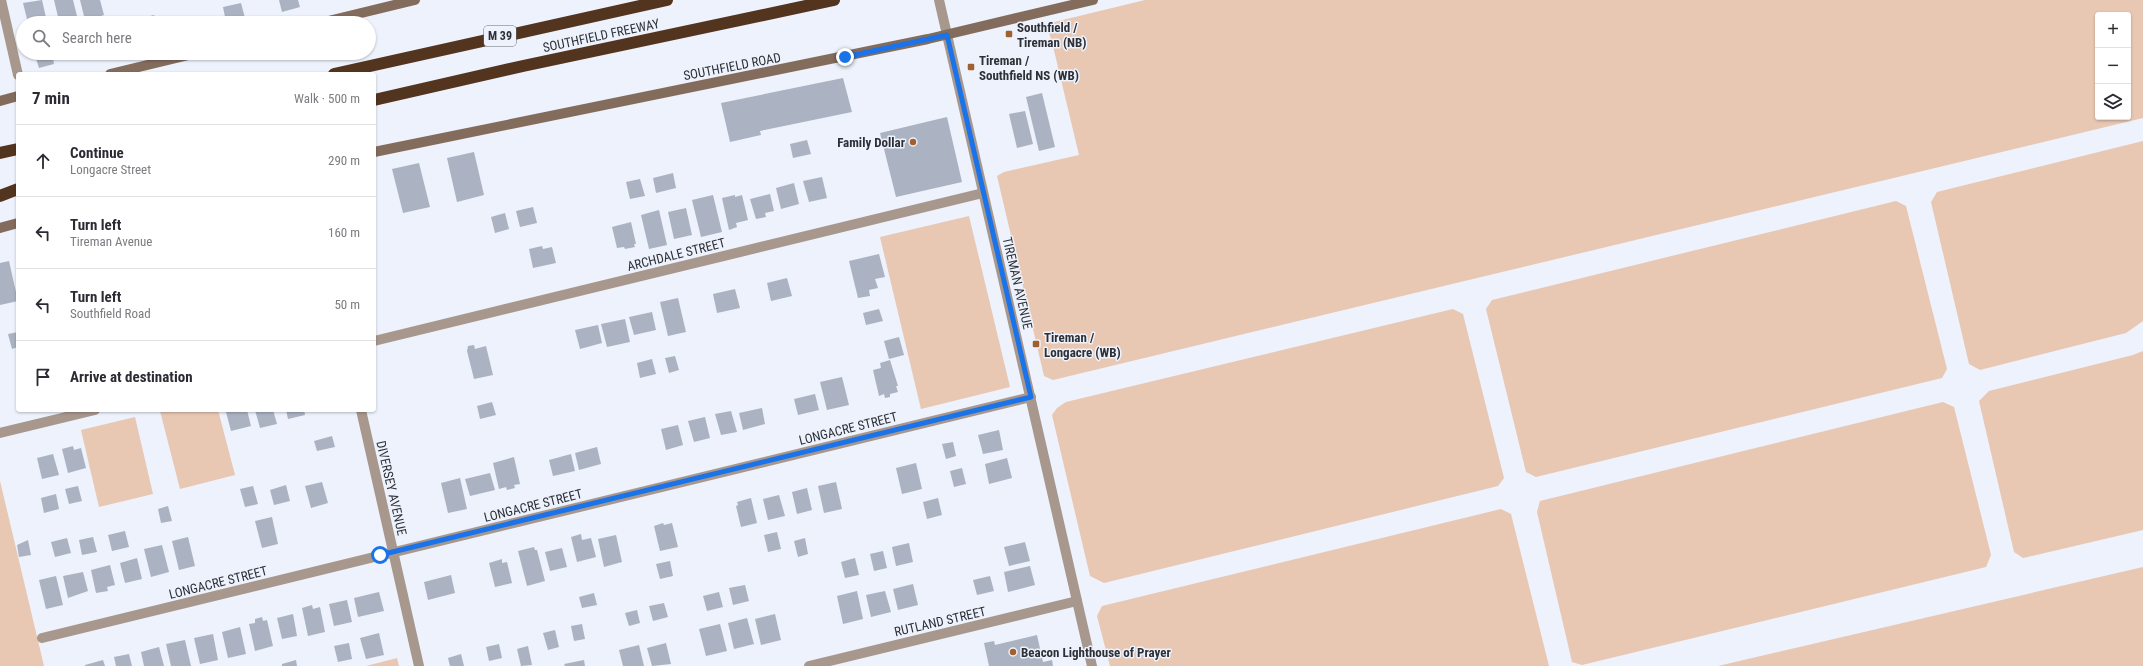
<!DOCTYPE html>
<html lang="en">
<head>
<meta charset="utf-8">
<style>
  :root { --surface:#fff; --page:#f2f2f3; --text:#2b2b33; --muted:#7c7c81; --line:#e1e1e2 }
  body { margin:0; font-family:"Roboto Condensed",sans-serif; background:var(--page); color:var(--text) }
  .controls { position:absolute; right:12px; top:12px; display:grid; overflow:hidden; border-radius:4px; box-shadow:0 1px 3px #0004 }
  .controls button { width:36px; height:36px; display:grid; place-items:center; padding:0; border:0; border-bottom:1px solid var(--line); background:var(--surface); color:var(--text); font:20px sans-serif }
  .stop { position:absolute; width:12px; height:12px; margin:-9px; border:3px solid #1a73e8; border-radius:50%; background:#fff }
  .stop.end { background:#1a73e8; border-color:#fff; box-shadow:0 1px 4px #0008 }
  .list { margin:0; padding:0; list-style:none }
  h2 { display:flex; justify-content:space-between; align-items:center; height:52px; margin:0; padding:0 16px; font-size:17px }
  h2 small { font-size:13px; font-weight:400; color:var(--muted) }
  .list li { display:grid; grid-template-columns:26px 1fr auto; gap:12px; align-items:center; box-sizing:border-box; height:72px; padding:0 16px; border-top:1px solid var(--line) }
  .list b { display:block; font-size:15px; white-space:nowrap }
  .list p { margin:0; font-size:13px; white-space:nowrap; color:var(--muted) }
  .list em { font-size:13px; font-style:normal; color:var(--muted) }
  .icon { flex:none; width:22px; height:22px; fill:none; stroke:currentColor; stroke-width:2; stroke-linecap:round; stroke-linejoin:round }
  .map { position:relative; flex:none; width:2143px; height:666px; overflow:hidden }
  .search { position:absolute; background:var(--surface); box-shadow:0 1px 3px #0004; left:16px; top:16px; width:360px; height:44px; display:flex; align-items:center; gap:10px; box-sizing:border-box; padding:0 14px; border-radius:22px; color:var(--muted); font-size:15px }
  .panel { position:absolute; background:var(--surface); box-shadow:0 1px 3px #0004; left:16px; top:72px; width:360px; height:340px; border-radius:4px }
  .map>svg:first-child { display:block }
</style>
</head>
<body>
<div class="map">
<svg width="2143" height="666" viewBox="0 0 2143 666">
  <rect width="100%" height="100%" fill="#edf2fc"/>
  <!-- green -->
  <g fill="#e8c7b3" fill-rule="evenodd">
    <path d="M1145,0H2143V118L1053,380L1044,376L997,176L1004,172L1079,155L1052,42L1046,24ZM2098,15H2128V117H2098Z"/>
    <polygon points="2143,141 2143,321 2126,333 1980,370 1969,364 1931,202 1937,192"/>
    <polygon points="1896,201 1906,206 1947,369 1942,378 1536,477 1526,472 1486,309 1492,300"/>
    <polygon points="969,216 1010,387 921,409 880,237"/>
    <polygon points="1453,309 1463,314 1504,478 1498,486 1104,583 1090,576 1052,415 1057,408 1066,402"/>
    <polygon points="2143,351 2143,530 2023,558 2014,552 1979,401 1989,391 2133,355"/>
    <polygon points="1943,402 1954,407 1991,555 1986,567 1582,665 1572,662 1537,512 1540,501"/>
    <polygon points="165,410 218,410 235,475 180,489 160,411"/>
    <polygon points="135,417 153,494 99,507 81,430"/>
    <polygon points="0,481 44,666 0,666"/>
    <polygon points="1501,509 1511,514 1549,666 1110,666 1097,616 1102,606"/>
    <polygon points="2143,567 2143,666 1718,666"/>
    <polygon points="397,658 399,666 366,666"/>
  </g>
  <!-- building -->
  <g fill="#abb2c2">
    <polygon points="42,0 47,22 28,23 23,3"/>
    <polygon points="54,0 73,0 77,16 59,21"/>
    <polygon points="80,0 100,0 104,15 101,16 102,21 95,22 94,18 85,20"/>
    <polygon points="279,0 298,0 300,7 282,12"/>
    <polygon points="241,3 245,18 226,22 223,7"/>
    <polygon points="154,15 156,23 140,23 139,19"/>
    <polygon points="42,53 52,53 54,64 39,68 35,55"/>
    <polygon points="88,53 101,53 101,54 89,56"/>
    <polygon points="843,78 852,112 760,131 761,135 730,142 721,103"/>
    <polygon points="1042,93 1055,147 1039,151 1026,97"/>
    <polygon points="1025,111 1033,144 1017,148 1009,114"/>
    <polygon points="947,117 962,182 896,197 880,133"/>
    <polygon points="807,140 811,154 793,158 790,144"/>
    <polygon points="474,152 484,195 457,202 447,158"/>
    <polygon points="419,163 430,207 403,213 392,169"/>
    <polygon points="673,173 676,188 656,193 653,178"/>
    <polygon points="822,177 827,198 809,202 803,181"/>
    <polygon points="640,179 645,196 630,199 626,182"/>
    <polygon points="794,183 799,204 781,209 776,188"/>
    <polygon points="770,194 774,211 765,213 766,217 756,219 750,199"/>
    <polygon points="713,195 722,232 701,237 692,200"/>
    <polygon points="735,195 735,197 742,195 748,220 736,223 737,227 729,230 722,198"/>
    <polygon points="533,207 537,223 520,227 516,211"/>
    <polygon points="686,208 692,235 674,239 668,212"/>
    <polygon points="659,210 667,245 649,249 641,215"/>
    <polygon points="505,213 509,229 495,233 491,217"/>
    <polygon points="631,222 636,244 634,244 635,247 625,249 624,247 617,248 612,227"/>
    <polygon points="542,246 543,249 552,247 556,263 533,268 529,249"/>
    <polygon points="879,254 885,277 875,279 878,288 869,290 870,296 858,298 849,261"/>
    <polygon points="9,261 18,301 0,305 0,263"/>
    <polygon points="787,278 792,296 771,301 767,283"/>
    <polygon points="735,289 740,308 717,313 713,294"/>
    <polygon points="678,298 686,332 668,336 660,302"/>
    <polygon points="879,309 883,321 866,325 863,313"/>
    <polygon points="652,312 656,330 634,335 629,317"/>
    <polygon points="625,319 630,342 607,347 601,324"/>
    <polygon points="598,325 602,343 580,349 575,330"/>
    <polygon points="18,332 18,347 12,349 8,334"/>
    <polygon points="899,337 904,355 889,359 884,341"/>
    <polygon points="474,345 475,349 486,346 493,375 474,379 467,351 468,346"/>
    <polygon points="675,356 679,370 669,373 665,358"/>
    <polygon points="652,359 656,374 640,378 637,363"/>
    <polygon points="890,360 898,386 896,386 898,392 890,394 890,397 885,398 884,394 879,396 873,370 881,368 880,363"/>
    <polygon points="842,377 849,405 827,410 820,382"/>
    <polygon points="815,394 819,410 798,415 794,399"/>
    <polygon points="492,402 496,415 480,419 477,406"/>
    <polygon points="762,408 765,424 743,430 739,413"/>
    <polygon points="234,410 247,410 251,426 231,431 226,412"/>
    <polygon points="255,410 273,410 277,424 260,428"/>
    <polygon points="286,410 304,410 305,415 288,419"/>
    <polygon points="731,411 737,432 721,435 715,414"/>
    <polygon points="705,417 710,438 694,442 688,421"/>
    <polygon points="678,425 683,445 666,450 661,429"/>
    <polygon points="999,430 1003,450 983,454 978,435"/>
    <polygon points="332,436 335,447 317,451 314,441"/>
    <polygon points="953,442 956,456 946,459 942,444"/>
    <polygon points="73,446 74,450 81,448 86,468 68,473 62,449"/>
    <polygon points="597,447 601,464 579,470 575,453"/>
    <polygon points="53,454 59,475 42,479 37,458"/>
    <polygon points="571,454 575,471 553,476 549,460"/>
    <polygon points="514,457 520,484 514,485 515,488 507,490 506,487 499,489 493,463"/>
    <polygon points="1007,458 1012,478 989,484 985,464"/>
    <polygon points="916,463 922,489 902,494 896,468"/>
    <polygon points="962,468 966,484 954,487 950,471"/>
    <polygon points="490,473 495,490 470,496 465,479"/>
    <polygon points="460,478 467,509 448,513 441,483"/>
    <polygon points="322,482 328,503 311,508 305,486"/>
    <polygon points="836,482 842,509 824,513 818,486"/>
    <polygon points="286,485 290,501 274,505 270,490"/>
    <polygon points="78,486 82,501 69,504 65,489"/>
    <polygon points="253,486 258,504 245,507 240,489"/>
    <polygon points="807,488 812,510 797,514 792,492"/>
    <polygon points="56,494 59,509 44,513 41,498"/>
    <polygon points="779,495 785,516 768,520 763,499"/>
    <polygon points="751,498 757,523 741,527 736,506 738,505 737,502"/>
    <polygon points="938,498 942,515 927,519 923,502"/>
    <polygon points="168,506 172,521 161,523 158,509"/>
    <polygon points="272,517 278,544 262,548 255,521"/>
    <polygon points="663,523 664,525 672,523 678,547 660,551 654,526"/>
    <polygon points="125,531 129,547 112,551 108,535"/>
    <polygon points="777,532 781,549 768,552 764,535"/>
    <polygon points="581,534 582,540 591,538 596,557 577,562 571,537"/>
    <polygon points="616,535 622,562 604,567 598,539"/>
    <polygon points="93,537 97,552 82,555 79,540"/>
    <polygon points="188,537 195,566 179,570 172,541"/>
    <polygon points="67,538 71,553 55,557 51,542"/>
    <polygon points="805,538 808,554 798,557 794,541"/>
    <polygon points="28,540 31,555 19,557 17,545"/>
    <polygon points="1025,542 1030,561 1009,566 1004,547"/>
    <polygon points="909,543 913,562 896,566 892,547"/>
    <polygon points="162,545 169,572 151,577 144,549"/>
    <polygon points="534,547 535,550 537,550 545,581 527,586 518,551"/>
    <polygon points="562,548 567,567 550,571 545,552"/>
    <polygon points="883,551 887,568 874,571 870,554"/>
    <polygon points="137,558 142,579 125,583 120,563"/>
    <polygon points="855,558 859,575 845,578 841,562"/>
    <polygon points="502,559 502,563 507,562 512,583 495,587 489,563"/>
    <polygon points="670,561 673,576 660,579 656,564"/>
    <polygon points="110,565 115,585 107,587 108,591 96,593 91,570"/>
    <polygon points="1030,566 1035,585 1008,592 1004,572"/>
    <polygon points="83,572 88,591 68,598 63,576"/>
    <polygon points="451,575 455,593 428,600 424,582"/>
    <polygon points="56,576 63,605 46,609 39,580"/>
    <polygon points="990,576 994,591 977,595 973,580"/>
    <polygon points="913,584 918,605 898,610 893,589"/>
    <polygon points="745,585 749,601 733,605 729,588"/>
    <polygon points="857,591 863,619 843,624 837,596"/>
    <polygon points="885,591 891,612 871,617 866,595"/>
    <polygon points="379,592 384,611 358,617 354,598"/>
    <polygon points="719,592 723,607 707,611 703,596"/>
    <polygon points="594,593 597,605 582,608 579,597"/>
    <polygon points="347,600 352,622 334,626 329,604"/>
    <polygon points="664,603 668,617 653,621 649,606"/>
    <polygon points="312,605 313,609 320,607 325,632 308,636 302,608"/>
    <polygon points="637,610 640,623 629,626 625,613"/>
    <polygon points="293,614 297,636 282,639 277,618"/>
    <polygon points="775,614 781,640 761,645 755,619"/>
    <polygon points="262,617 263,621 267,620 273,646 255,651 249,624 255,623 255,619"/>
    <polygon points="747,618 754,644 734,649 728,623"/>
    <polygon points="582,624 585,639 574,641 571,626"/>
    <polygon points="720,624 727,651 706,656 699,629"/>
    <polygon points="240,627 246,654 228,658 222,632"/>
    <polygon points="555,630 559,647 548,650 543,633"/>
    <polygon points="379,633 384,655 366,659 360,638"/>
    <polygon points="213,634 218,660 200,664 194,638"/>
    <polygon points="1037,635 1043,662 1052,660 1053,666 989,666 984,643 994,641 995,645"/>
    <polygon points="185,640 191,666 171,666 166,644"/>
    <polygon points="349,643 352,659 338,662 334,646"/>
    <polygon points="666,643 671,664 652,666 647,648"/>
    <polygon points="499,644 502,658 489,661 486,647"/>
    <polygon points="639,645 644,666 623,666 619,650"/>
    <polygon points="528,646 532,665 521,666 517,649"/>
    <polygon points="159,647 164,666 144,666 141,652"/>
    <polygon points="129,654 132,666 116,666 114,657"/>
    <polygon points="461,654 464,666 450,666 448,658"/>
    <polygon points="103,660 105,666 85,666 85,665"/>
    <polygon points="296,660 297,666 282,666 282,664"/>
    <polygon points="584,660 585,666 565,666 564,664"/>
  </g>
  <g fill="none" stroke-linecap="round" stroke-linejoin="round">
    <!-- minor -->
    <g stroke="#a8978d" stroke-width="10">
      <polyline points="1,0 18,75"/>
      <polyline points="374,341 983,193"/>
      <polyline points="361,410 419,666"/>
      <polyline points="0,433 95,410"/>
      <polyline points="42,638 1031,397"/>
      <polyline points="809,666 1077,601"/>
    </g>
    <!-- tertiary -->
    <polyline stroke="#a8978d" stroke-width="10" points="939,0 1092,666"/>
    <!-- secondary -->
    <g stroke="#846c5d" stroke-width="10">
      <polyline points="320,23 415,0"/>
      <polyline points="110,74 197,53"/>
      <polyline points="0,101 18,96"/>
      <polyline points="374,152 928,39 1093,0"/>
      <polyline points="0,228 18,223"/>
    </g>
    <!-- motorway -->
    <g stroke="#53341f" stroke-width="12">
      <polyline points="334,74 667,0"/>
      <polyline points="374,100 523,66 834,0"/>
      <polyline points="0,153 18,149"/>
      <polyline points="0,196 18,189"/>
    </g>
  </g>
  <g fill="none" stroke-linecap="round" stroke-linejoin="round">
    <!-- route -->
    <polyline stroke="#1a73e8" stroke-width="5" points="380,555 1031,397 947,35 845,57"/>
  </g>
  <!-- markers -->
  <g fill="#a3602f" stroke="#edf2fc" stroke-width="1.5">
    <rect x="1005" y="30" width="8" height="8" rx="2"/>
    <rect x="967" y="63" width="8" height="8" rx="2"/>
    <circle cx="913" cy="142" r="4"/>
    <rect x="1032" y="340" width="8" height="8" rx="2"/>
    <circle cx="1013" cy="652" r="4"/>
  </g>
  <g text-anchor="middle" stroke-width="3" stroke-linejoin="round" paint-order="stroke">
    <!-- shield labels -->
    <rect fill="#edf2fc" stroke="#676a71" stroke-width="1" x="484" y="26" width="32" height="20" rx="3"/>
    <g font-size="12" font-weight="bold" fill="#2d3036">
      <text x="500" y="40">M 39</text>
    </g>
    <!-- poi labels -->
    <g font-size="13" font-weight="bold" fill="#2d3036" stroke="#edf2fc" text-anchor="start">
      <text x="1017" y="32">Southfield /<tspan x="1017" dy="15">Tireman (NB)</tspan></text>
      <text x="979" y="65">Tireman /<tspan x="979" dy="15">Southfield NS (WB)</tspan></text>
      <text x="905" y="147" text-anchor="end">Family Dollar</text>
      <text x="1044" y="342">Tireman /<tspan x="1044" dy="15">Longacre (WB)</tspan></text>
      <text x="1021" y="657">Beacon Lighthouse of Prayer</text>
    </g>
    <!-- street labels -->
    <g font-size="13" fill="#2d3036" stroke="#edf2fc">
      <text transform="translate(601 35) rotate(-12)" y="5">SOUTHFIELD FREEWAY</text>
      <text transform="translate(732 66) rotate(-11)" y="5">SOUTHFIELD ROAD</text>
      <text transform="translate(676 254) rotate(-14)" y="5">ARCHDALE STREET</text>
      <text transform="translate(1018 283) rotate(77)" y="5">TIREMAN AVENUE</text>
      <text transform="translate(848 428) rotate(-14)" y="5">LONGACRE STREET</text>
      <text transform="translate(392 488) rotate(77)" y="5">DIVERSEY AVENUE</text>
      <text transform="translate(533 505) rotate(-14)" y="5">LONGACRE STREET</text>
      <text transform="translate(218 582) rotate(-14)" y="5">LONGACRE STREET</text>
      <text transform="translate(940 621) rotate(-13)" y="5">RUTLAND STREET</text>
    </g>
  </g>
</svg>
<div class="controls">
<button>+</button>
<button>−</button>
<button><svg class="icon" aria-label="layers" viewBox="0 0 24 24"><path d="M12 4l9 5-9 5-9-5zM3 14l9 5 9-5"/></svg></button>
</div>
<div class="stop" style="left:380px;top:555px"></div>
<div class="stop end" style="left:845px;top:57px"></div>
<div class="search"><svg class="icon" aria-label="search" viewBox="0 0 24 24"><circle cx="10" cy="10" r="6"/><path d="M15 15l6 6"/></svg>Search here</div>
<section class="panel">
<h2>7 min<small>Walk · 500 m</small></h2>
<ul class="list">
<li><svg class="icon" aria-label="ahead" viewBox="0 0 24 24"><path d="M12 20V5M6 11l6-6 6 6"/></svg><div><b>Continue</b><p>Longacre Street</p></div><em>290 m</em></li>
<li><svg class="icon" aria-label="left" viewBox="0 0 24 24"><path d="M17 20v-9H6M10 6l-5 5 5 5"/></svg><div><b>Turn left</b><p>Tireman Avenue</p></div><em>160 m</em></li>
<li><svg class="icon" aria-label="left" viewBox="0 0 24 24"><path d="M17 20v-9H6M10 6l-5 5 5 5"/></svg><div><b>Turn left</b><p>Southfield Road</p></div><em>50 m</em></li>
<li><svg class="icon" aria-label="arrive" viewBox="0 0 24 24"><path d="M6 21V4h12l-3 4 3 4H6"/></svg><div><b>Arrive at destination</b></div></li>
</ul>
</section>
</div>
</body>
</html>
